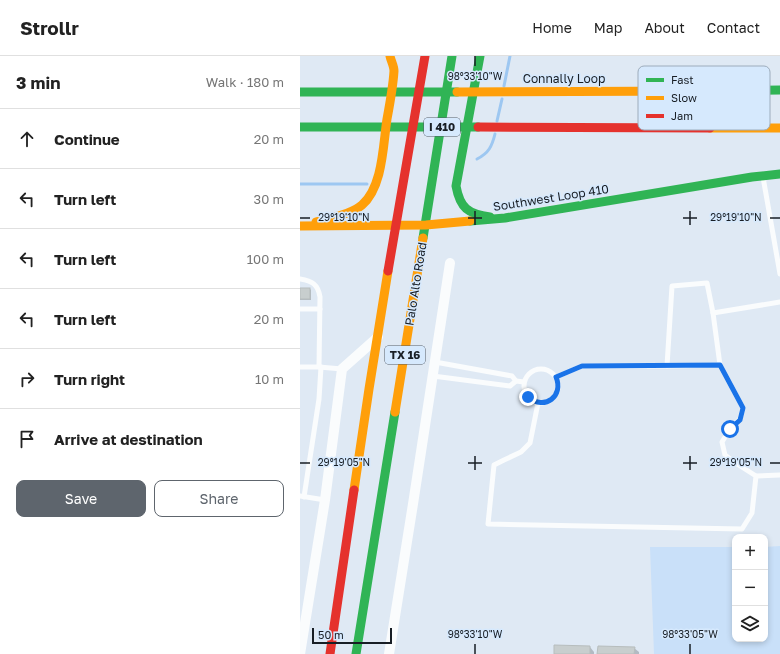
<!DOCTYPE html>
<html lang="en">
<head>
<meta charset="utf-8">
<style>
  :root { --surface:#fff; --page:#f2f2f2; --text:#222; --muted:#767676; --line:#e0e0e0; --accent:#5e656d }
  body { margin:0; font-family:"Golos Text",sans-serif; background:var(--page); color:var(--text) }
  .controls { position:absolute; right:12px; bottom:12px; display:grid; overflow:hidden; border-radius:8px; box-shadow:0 2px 6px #0003 }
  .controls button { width:36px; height:36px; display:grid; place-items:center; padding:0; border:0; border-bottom:1px solid var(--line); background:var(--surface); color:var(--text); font:20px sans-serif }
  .scale { position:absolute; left:12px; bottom:10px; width:80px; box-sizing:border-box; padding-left:4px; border:2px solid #181e25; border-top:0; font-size:11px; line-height:14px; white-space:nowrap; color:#181e25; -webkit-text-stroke:3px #d6e9fd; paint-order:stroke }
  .stop { position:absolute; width:12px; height:12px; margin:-9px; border:3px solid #1a73e8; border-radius:50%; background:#fff }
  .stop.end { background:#1a73e8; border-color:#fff; box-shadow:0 1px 4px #0008 }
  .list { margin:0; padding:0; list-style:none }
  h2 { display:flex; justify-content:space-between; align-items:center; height:52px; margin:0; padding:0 16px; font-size:17px }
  h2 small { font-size:13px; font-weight:400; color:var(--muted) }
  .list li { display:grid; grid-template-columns:26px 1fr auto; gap:12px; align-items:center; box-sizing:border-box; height:60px; padding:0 16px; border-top:1px solid var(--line) }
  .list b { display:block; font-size:15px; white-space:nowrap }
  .list em { font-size:13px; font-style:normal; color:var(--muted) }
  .actions { display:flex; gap:8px; padding:12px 16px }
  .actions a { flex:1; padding:9px 0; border:1px solid var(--accent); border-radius:8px; text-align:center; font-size:14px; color:var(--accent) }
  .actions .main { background:var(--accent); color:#fff }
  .icon { flex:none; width:22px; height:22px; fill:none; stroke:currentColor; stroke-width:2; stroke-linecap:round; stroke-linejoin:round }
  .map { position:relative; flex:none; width:480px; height:598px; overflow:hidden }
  header { display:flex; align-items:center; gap:24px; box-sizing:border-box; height:56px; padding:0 20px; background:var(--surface); border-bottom:1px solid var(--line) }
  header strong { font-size:19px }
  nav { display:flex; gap:22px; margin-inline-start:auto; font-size:14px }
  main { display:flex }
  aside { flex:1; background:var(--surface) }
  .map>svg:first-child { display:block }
</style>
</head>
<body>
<header>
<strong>Strollr</strong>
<nav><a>Home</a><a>Map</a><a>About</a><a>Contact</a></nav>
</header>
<main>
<aside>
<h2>3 min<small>Walk · 180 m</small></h2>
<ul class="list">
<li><svg class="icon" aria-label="ahead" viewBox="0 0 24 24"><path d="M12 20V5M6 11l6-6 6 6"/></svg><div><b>Continue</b></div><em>20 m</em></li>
<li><svg class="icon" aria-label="left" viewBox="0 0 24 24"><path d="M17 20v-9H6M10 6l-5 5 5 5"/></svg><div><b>Turn left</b></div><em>30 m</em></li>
<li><svg class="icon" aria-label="left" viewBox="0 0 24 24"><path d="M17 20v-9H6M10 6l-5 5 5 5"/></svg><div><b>Turn left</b></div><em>100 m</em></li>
<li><svg class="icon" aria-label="left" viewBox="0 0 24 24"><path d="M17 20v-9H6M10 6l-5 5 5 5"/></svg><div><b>Turn left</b></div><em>20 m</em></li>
<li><svg class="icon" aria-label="right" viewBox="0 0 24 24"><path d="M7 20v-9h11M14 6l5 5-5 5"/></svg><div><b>Turn right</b></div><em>10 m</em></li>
<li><svg class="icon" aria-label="arrive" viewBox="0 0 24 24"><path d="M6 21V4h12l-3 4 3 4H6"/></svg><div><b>Arrive at destination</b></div></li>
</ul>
<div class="actions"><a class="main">Save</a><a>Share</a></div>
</aside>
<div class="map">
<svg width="480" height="598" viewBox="0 0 480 598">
  <rect width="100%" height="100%" fill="#dfe9f4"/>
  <!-- green -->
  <polygon fill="#c9e0f9" points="480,490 480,598 354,598 350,491 435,491 435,583 465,583 465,491"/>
  <!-- shadow -->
  <g fill="#0003">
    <polygon points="0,233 10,233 11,234 11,244 0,244"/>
    <polygon points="290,591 294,596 294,598 255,598"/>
    <polygon points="334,592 339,596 339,598 298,598"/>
  </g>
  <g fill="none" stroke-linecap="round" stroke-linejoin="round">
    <!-- stream -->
    <g stroke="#9dc7f1" stroke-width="3">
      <polyline points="204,30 210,0"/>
      <polyline points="197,65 202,43"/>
      <path d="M177,103C189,97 192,90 195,78"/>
      <polyline points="0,128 67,128"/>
    </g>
  </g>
  <!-- building -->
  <g fill="#c8cece" stroke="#b7bdbd">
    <rect x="0" y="232" width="10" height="11"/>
    <polygon points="254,589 290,590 290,598 254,598"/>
    <polygon points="298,590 335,591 334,598 297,598"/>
  </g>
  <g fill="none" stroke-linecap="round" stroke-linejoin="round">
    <!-- lane -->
    <g stroke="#fafcfd" stroke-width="5">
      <polyline points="463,121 480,218"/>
      <path d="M0,223C12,225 18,228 20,241L19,311"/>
      <polyline points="0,253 20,253"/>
      <polyline points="413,257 420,309"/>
      <polyline points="135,306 212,320 216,325"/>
      <polyline points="0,311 19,311 42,313"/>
      <circle cx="241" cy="330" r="17"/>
      <polyline points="133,320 210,330 216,325 224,326"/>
      <polyline points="256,321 282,310 367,310 372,230 407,227 413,257 480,246"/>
      <polyline points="238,347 230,387 221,396 204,404 194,409 188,468 442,473 452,457 456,420 434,406 425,399 422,386 430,373 440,363 443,352 420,309 367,310"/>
      <polyline points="456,420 480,419"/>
      <polyline points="0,440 25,444"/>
      <polyline points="4,441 19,343 21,311"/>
    </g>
    <!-- street -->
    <g stroke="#fafcfd" stroke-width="10">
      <polyline points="0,598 25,444 42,313 78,281"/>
      <polyline points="89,598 113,448 150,207"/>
    </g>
    <!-- fast -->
    <g stroke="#30b455" stroke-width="9">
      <path d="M180,0L156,130C160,152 168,158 190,161"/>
      <polyline points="407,35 480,34"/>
      <polyline points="0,36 157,36"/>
      <polyline points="0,71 178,71"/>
      <polyline points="170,165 205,162 452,121 480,118"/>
      <polyline points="123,182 152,0"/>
      <polyline points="56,598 95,356"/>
    </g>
    <!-- slow -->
    <g stroke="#ff9f0a" stroke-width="9">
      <polyline points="157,36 407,35"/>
      <polyline points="410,72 480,72"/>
      <path d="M16,166C31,161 50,159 62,149C83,131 83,89 87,63C90,47 93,31 94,15C94,10 91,5 90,0"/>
      <polyline points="0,170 126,169 170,165"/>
      <polyline points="95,356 123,182"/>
      <polyline points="54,434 69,333 88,215"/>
    </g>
    <!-- jam -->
    <g stroke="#e5322d" stroke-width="9">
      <polyline points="178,71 410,72"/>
      <polyline points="88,215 125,0"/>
      <polyline points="30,598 54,434"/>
    </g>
  </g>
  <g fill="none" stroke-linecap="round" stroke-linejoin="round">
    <!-- route -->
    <path stroke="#1a73e8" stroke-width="5" d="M228,341C245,355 264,340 256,321L282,310L420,309L443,352L440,364L430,373"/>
  </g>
  <!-- ticks -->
  <path fill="none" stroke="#181e25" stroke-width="1.5" d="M175,0V10M175,155V169M390,155V169M0,162H10M168,162H182M383,162H397M470,162H480M175,400V414M390,400V414M0,407H10M168,407H182M383,407H397M470,407H480M175,588V598M390,588V598"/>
  <g text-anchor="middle" stroke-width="3" stroke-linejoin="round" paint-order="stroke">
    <!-- shield labels -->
    <g fill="#d6e9fd" stroke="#515b66" stroke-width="1">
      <rect x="124" y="62" width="36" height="18" rx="3"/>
      <rect x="85" y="290" width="40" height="18" rx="3"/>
    </g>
    <g font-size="11" font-weight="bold" fill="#181e25">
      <text x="142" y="75">I 410</text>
      <text x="105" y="303">TX 16</text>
    </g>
    <!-- street labels -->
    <g font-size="12" fill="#181e25" stroke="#d6e9fd">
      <text x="264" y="27">Connally Loop</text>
      <text transform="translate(251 142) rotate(-9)" y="4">Southwest Loop 410</text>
      <text transform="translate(116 228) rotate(-81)" y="4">Palo Alto Road</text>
    </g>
  </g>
  <!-- legend -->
  <rect x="338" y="10" width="132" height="64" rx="6" fill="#d6e9fd" stroke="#9dacbc" stroke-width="1"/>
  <rect x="346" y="22" width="18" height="4" fill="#30b455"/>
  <rect x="346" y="40" width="18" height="4" fill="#ff9f0a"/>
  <rect x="346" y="58" width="18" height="4" fill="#e5322d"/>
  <g font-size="11" fill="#181e25">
    <text x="371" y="28">Fast</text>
    <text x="371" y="46">Slow</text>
    <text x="371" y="64">Jam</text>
  </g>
  <g font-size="10" text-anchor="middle" fill="#181e25" stroke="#d6e9fd" stroke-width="3" stroke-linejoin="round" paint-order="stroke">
    <text x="175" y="24">98°33'10"W</text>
    <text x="44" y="165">29°19'10"N</text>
    <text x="436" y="165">29°19'10"N</text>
    <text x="44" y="410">29°19'05"N</text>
    <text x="436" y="410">29°19'05"N</text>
    <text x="175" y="582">98°33'10"W</text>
    <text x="390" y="582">98°33'05"W</text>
  </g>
</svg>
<div class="controls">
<button>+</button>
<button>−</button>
<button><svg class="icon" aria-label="layers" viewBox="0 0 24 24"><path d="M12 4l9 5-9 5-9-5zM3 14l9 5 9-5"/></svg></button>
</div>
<div class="scale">50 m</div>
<div class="stop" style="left:430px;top:373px"></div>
<div class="stop end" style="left:228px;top:341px"></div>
</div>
</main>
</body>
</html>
